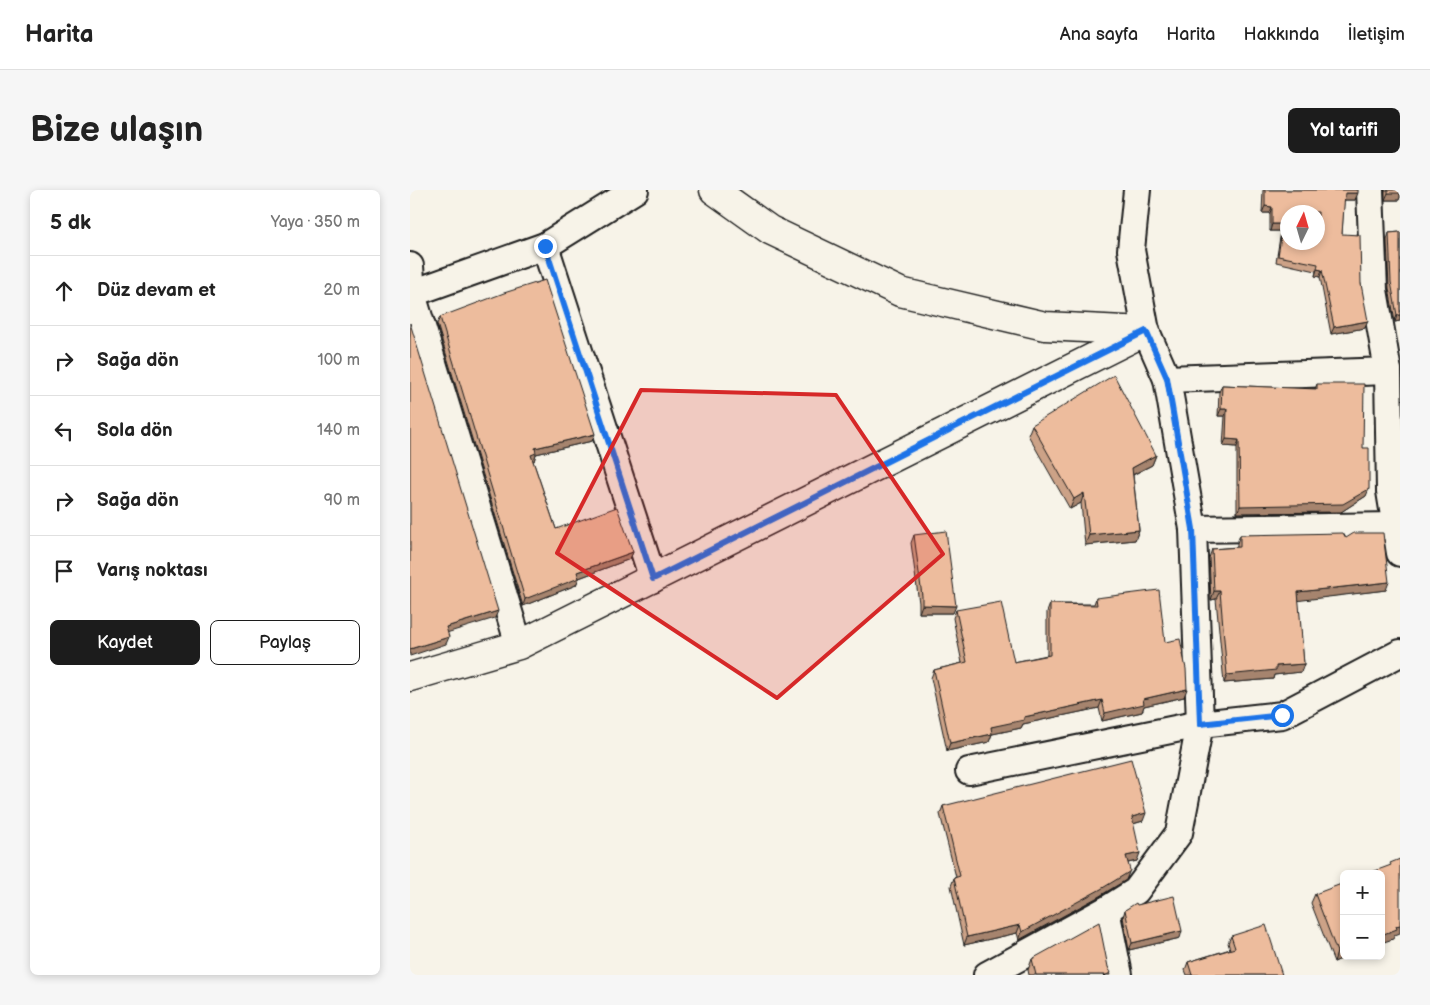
<!DOCTYPE html>
<html lang="tr">
<head>
<meta charset="utf-8">
<style>
  :root { --surface:#fff; --page:#f6f6f6; --text:#222; --muted:#767676; --line:#e0e0e0; --accent:#1c1c1c }
  body { margin:0; font-family:"Balsamiq Sans",sans-serif; background:var(--page); color:var(--text) }
  .controls { position:absolute; right:15px; bottom:15px; display:grid; overflow:hidden; border-radius:8px; box-shadow:0 2px 8px #0003 }
  .controls button { width:45px; height:45px; display:grid; place-items:center; padding:0; border:0; border-bottom:1px solid var(--line); background:var(--surface); color:var(--text); font:25px sans-serif }
  .compass { position:absolute; left:870px; top:15px; width:45px; height:45px; border-radius:50%; background:var(--surface); box-shadow:0 2px 8px #0003; rotate:5deg }
  .stop { position:absolute; width:15px; height:15px; margin:-11px; border:4px solid #1a73e8; border-radius:50%; background:#fff }
  .stop.end { background:#1a73e8; border-color:#fff; box-shadow:0 1px 5px #0008 }
  .list { margin:0; padding:0; list-style:none }
  h2 { display:flex; justify-content:space-between; align-items:center; height:65px; margin:0; padding:0 20px; font-size:21px }
  h2 small { font-size:16px; font-weight:400; color:var(--muted) }
  .list li { display:grid; grid-template-columns:32px 1fr auto; gap:15px; align-items:center; box-sizing:border-box; height:70px; padding:0 20px; border-top:1px solid var(--line) }
  .list b { display:block; font-size:19px; white-space:nowrap }
  .list em { font-size:16px; font-style:normal; color:var(--muted) }
  .actions { display:flex; gap:10px; padding:15px 20px }
  .actions a { flex:1; padding:11px 0; border:1px solid var(--accent); border-radius:8px; text-align:center; font-size:18px; color:var(--accent) }
  .actions .main { background:var(--accent); color:#fff }
  .icon { flex:none; width:28px; height:28px; fill:none; stroke:currentColor; stroke-width:2; stroke-linecap:round; stroke-linejoin:round }
  .map { position:relative; flex:none; width:990px; height:785px; overflow:hidden; border-radius:8px }
  header { display:flex; align-items:center; gap:30px; box-sizing:border-box; height:70px; padding:0 25px; background:var(--surface); border-bottom:1px solid var(--line) }
  header strong { font-size:24px }
  nav { display:flex; gap:28px; margin-inline-start:auto; font-size:18px }
  .intro { display:flex; align-items:center; justify-content:space-between; box-sizing:border-box; height:120px; padding:0 30px }
  h1 { margin:0; font-size:35px }
  .button { padding:12px 22px; border-radius:8px; background:var(--accent); color:#fff; font-size:18px; font-weight:700 }
  main { display:flex; gap:30px; padding:0 30px }
  aside { flex:1; background:var(--surface); border-radius:8px; box-shadow:0 2px 8px #0003 }
  .map>svg:first-child { display:block }
</style>
</head>
<body>
<header>
<strong>Harita</strong>
<nav><a>Ana sayfa</a><a>Harita</a><a>Hakkında</a><a>İletişim</a></nav>
</header>
<div class="intro"><h1>Bize ulaşın</h1><a class="button">Yol tarifi</a></div>
<main>
<aside>
<h2>5 dk<small>Yaya · 350 m</small></h2>
<ul class="list">
<li><svg class="icon" aria-label="ahead" viewBox="0 0 24 24"><path d="M12 20V5M6 11l6-6 6 6"/></svg><div><b>Düz devam et</b></div><em>20 m</em></li>
<li><svg class="icon" aria-label="right" viewBox="0 0 24 24"><path d="M7 20v-9h11M14 6l5 5-5 5"/></svg><div><b>Sağa dön</b></div><em>100 m</em></li>
<li><svg class="icon" aria-label="left" viewBox="0 0 24 24"><path d="M17 20v-9H6M10 6l-5 5 5 5"/></svg><div><b>Sola dön</b></div><em>140 m</em></li>
<li><svg class="icon" aria-label="right" viewBox="0 0 24 24"><path d="M7 20v-9h11M14 6l5 5-5 5"/></svg><div><b>Sağa dön</b></div><em>90 m</em></li>
<li><svg class="icon" aria-label="arrive" viewBox="0 0 24 24"><path d="M6 21V4h12l-3 4 3 4H6"/></svg><div><b>Varış noktası</b></div></li>
</ul>
<div class="actions"><a class="main">Kaydet</a><a>Paylaş</a></div>
</aside>
<div class="map">
<svg width="990" height="785" viewBox="0 0 990 785">
  <rect width="100%" height="100%" fill="#f7f3e8"/>
  <filter id="ink" filterUnits="userSpaceOnUse"><feTurbulence type="fractalNoise" baseFrequency=".02" numOctaves="2"/><feDisplacementMap in="SourceGraphic" scale="10" xChannelSelector="R" yChannelSelector="G"/><feConvolveMatrix kernelMatrix="1 2 1 2 8 2 1 2 1" color-interpolation-filters="sRGB"/></filter>
  <g filter="url(#ink)">
    <g fill="none" stroke-linecap="round" stroke-linejoin="round">
      <!-- street casing -->
      <g stroke="#1c1c1c" stroke-width="30">
        <g id="street">
          <polyline points="960,0 964,100 978,181 980,301 990,363"/>
          <polyline points="135,56 243,389"/>
          <polyline points="0,76 2,104 109,455"/>
          <polyline points="0,104 135,56 225,0"/>
          <polyline points="757,189 978,181"/>
          <polyline points="783,339 985,336"/>
          <polyline points="559,581 790,534 872,525 990,463"/>
          <polyline points="696,720 709,785"/>
          <polyline points="577,785 696,720 726,701 769,643 790,534 783,339 757,189 736,141 721,60 727,0"/>
        </g>
      </g>
      <!-- secondary casing -->
      <g stroke="#1c1c1c" stroke-width="31">
        <g id="secondary">
          <polyline points="304,0 360,40 490,102 635,136 734,141"/>
          <polyline points="0,487 109,455 736,141"/>
        </g>
      </g>
      <!-- street -->
      <use href="#street" stroke="#f7f3e8" stroke-width="26"/>
      <!-- secondary -->
      <use href="#secondary" stroke="#f7f3e8" stroke-width="28"/>
    </g>
    <!-- wall -->
    <g fill="#cca287" stroke="#1c1c1c">
      <polygon points="853,0 948,0 945,10 934,10 932,44 951,94 955,138 921,144 910,87 905,86 906,81 866,72 871,41 860,41 860,23 852,23"/>
      <polygon points="975,0 990,0 990,7 989,10 975,10"/>
      <polygon points="990,42 990,131 985,132 979,98 977,50 979,43"/>
      <polygon points="30,127 182,251 126,264 124,271 123,271 146,339 223,362 220,369 169,388 166,395 113,416 27,134"/>
      <polygon points="907,194 953,258 956,306 931,322 827,323 827,257 813,256 815,226 808,226 809,202 812,195 905,199"/>
      <polygon points="622,235 746,265 742,275 723,285 729,340 725,350 675,355 671,313 660,319 618,245"/>
      <polygon points="504,345 543,423 509,423 509,413 501,353"/>
      <polygon points="830,345 936,348 976,400 888,410 894,474 891,482 864,485 863,489 814,493 806,409 801,410 799,368 802,359 827,357 827,353"/>
      <polygon points="686,408 755,452 774,507 734,516 732,522 692,531 689,518 613,534 611,538 582,544 579,552 537,561 521,488 524,480 552,473 543,428 546,420 604,472 637,465 637,422 640,414 684,414"/>
      <polygon points="533,616 733,631 723,634 727,671 718,673 717,689 716,690 688,707 609,750 607,743 554,755 541,696 544,688 546,687 530,624"/>
      <polygon points="905,704 934,766 938,766 924,772 901,713"/>
      <polygon points="727,715 770,748 719,760 713,727 715,720"/>
      <polygon points="821,746 872,785 777,785 775,780 778,772 820,759 818,753"/>
      <polygon points="622,769 698,777 701,785 619,785 618,780"/>
    </g>
    <!-- shaded-wall -->
    <g fill="#a6846e" stroke="#1c1c1c">
      <polygon points="990,2 990,7 989,10 975,10 978,3"/>
      <polygon points="935,3 948,3 945,10 932,10"/>
      <polygon points="855,16 862,17 860,23 852,23"/>
      <polygon points="862,34 873,34 871,41 860,41"/>
      <polygon points="907,79 912,80 910,87 905,86"/>
      <polygon points="987,125 990,125 990,131 985,132"/>
      <polygon points="958,131 955,138 921,144 924,137"/>
      <polygon points="811,219 817,219 815,226 808,226"/>
      <polygon points="185,244 182,251 126,264 124,271 118,272 121,265 125,258"/>
      <polygon points="816,249 829,250 827,257 813,256"/>
      <polygon points="746,265 742,275 718,287 722,278"/>
      <polygon points="959,299 956,306 931,322 827,323 830,316"/>
      <polygon points="674,303 671,313 660,319 664,309"/>
      <polygon points="729,340 725,350 675,355 679,345"/>
      <polygon points="223,362 220,369 169,388 166,395 113,416 115,409 167,382"/>
      <polygon points="979,392 976,400 885,411 888,402"/>
      <polygon points="804,401 810,401 806,409 801,410"/>
      <polygon points="512,415 546,416 543,423 509,423"/>
      <polygon points="88,421 85,428 33,444 36,437"/>
      <polygon points="39,447 36,454 0,466 0,459"/>
      <polygon points="894,474 891,482 864,485 863,489 814,493 817,485 866,476"/>
      <polygon points="777,499 774,507 734,516 732,522 692,531 695,523 733,509"/>
      <polygon points="692,510 689,518 613,534 611,538 578,545 581,537 614,527"/>
      <polygon points="582,544 579,552 537,561 540,553"/>
      <polygon points="736,623 733,631 719,635 722,627"/>
      <polygon points="730,663 727,671 713,674 716,666"/>
      <polygon points="720,680 716,690 688,707 609,750 612,742"/>
      <polygon points="610,735 607,743 554,755 557,747"/>
      <polygon points="990,735 990,743 985,745 983,749 971,753 971,745 986,736"/>
      <polygon points="772,741 770,748 719,760 722,753"/>
      <polygon points="934,760 934,766 938,766 924,772 927,762"/>
    </g>
    <!-- building -->
    <g fill="#edbc9d" stroke="#1c1c1c" fill-rule="evenodd">
      <path d="M855,0H948V3H935L932,44L950,45L951,94L958,131L924,137L912,80L907,79L908,74L868,66L873,34H862V17L855,16ZM878,22H908V52H878Z"/>
      <rect x="978" y="0" width="12" height="3"/>
      <polygon points="990,42 990,125 987,125 981,92 979,43"/>
      <polygon points="135,90 185,244 125,258 126,263 121,265 146,339 207,317 223,362 167,382 169,388 115,409 30,127 94,103"/>
      <polygon points="0,133 88,421 36,437 39,447 0,459"/>
      <polygon points="704,185 746,265 722,278 729,340 679,345 674,303 664,309 622,235"/>
      <polygon points="907,194 954,194 953,258 959,258 959,299 933,314 830,316 829,250 816,249 817,219 811,219 812,195 907,199"/>
      <polygon points="536,341 546,416 512,415 512,406 504,345"/>
      <polygon points="933,343 936,348 944,343 973,343 979,392 888,402 894,474 866,476 866,480 817,485 810,401 804,401 802,359 830,357 830,345"/>
      <polygon points="749,400 755,452 770,449 776,479 777,499 733,509 734,514 695,523 692,510 614,527 614,530 581,537 582,544 540,553 524,480 557,472 546,420 591,412 604,472 640,465 640,414 687,415 686,408"/>
      <polygon points="721,569 736,623 722,627 730,663 716,666 720,680 719,682 691,699 612,742 610,735 557,747 544,688 550,686 533,616"/>
      <polygon points="990,669 990,735 986,736 987,739 971,745 971,684 957,684 981,675 980,673"/>
      <polygon points="934,693 934,760 927,762 905,704"/>
      <polygon points="764,706 772,741 722,753 715,720 726,713 727,715"/>
      <polygon points="689,732 698,777 701,783 696,785 626,785 622,769"/>
      <polygon points="856,735 872,785 782,785 778,772 825,758 821,746"/>
    </g>
  </g>
  <g fill="none" stroke-linecap="round" stroke-linejoin="round" filter="url(#ink)">
    <!-- route -->
    <polyline stroke="#1a73e8" stroke-width="6" points="135,56 243,389 736,141 757,188 783,339 790,534 872,525"/>
  </g>
  <!-- marked area -->
  <path fill="#d62828" fill-opacity="0.2" stroke="#d62828" stroke-width="4" stroke-linejoin="round" d="M231,200L426,205L533,364L367,508L147,363Z"/>
</svg>
<div class="controls">
<button>+</button>
<button>−</button>
</div>
<svg class="compass" viewBox="-18 -18 36 36"><path d="M0-13l5 13h-10z" fill="#e53935"/><path d="M0 13l5-13h-10z" fill="#767676"/></svg>
<div class="stop" style="left:872px;top:525px"></div>
<div class="stop end" style="left:135px;top:56px"></div>
</div>
</main>
</body>
</html>
